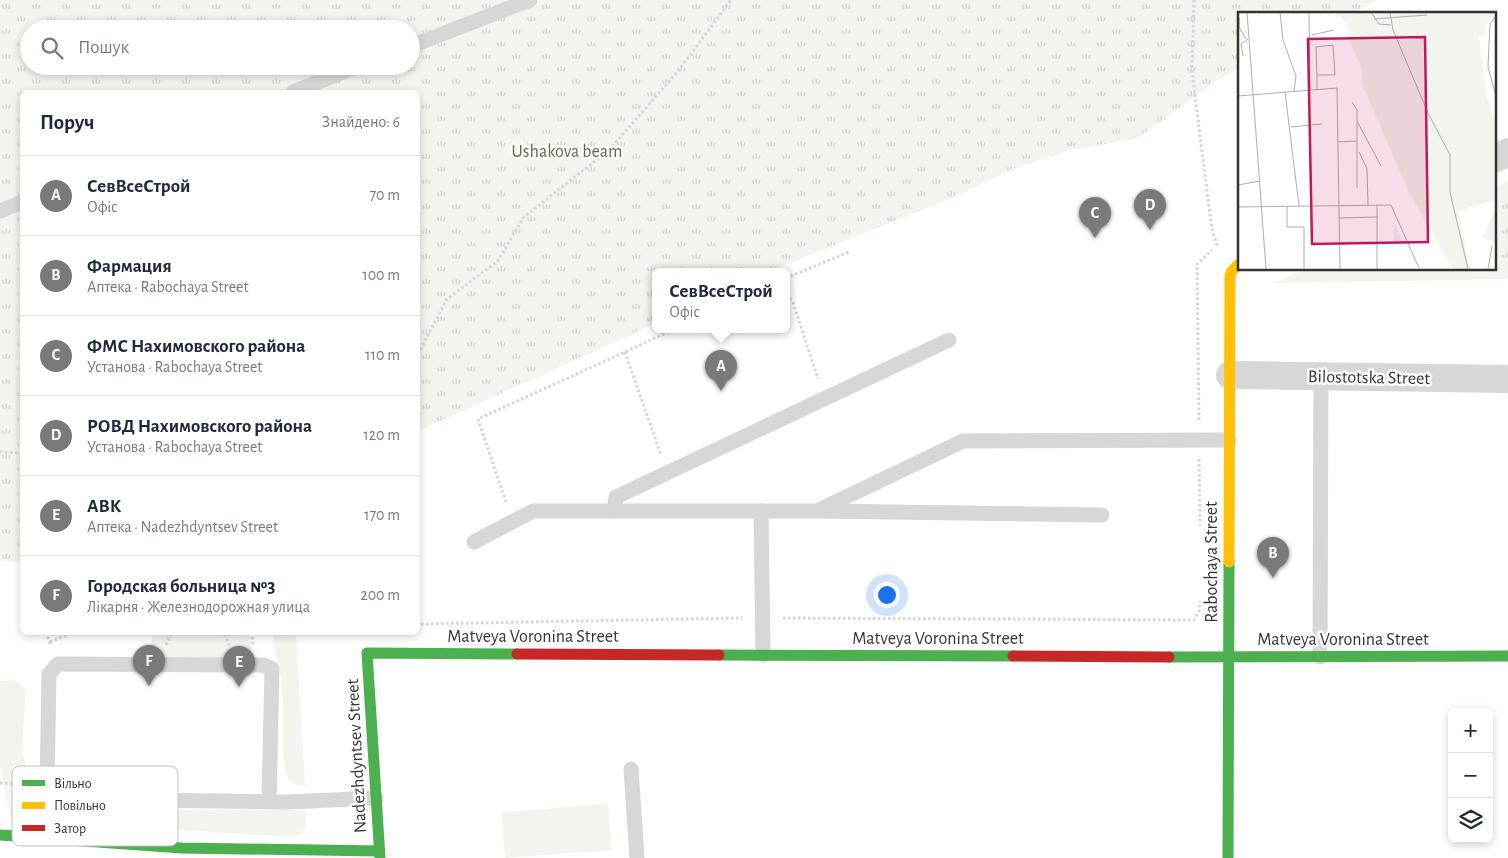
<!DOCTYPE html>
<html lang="uk">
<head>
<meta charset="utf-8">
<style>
  :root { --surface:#fff; --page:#f6f6f7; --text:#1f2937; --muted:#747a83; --line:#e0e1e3; --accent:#7a7a7a }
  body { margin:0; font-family:"Alegreya Sans",sans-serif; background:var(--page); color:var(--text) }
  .controls { position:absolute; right:15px; bottom:15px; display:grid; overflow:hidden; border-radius:8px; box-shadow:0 2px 8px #0003 }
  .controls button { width:45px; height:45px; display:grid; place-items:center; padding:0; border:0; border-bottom:1px solid var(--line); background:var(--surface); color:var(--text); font:25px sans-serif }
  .you { position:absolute; left:886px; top:594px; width:18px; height:18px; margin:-12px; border:4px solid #fff; border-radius:50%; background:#1a73e8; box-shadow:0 0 0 8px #1a73e833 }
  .badge { display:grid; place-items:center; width:32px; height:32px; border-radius:50%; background:var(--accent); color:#fff; font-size:16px; font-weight:700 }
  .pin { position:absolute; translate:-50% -41px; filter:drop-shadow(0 1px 2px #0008) }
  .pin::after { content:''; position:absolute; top:26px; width:18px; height:15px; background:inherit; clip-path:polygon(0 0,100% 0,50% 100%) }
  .popup { position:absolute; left:652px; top:268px; width:138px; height:65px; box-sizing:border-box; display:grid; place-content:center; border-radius:8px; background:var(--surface); filter:drop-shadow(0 1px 4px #0005); font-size:16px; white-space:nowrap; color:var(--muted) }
  .popup b { font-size:19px; color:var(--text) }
  .popup::after { content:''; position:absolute; left:50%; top:100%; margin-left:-10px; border:10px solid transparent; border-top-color:var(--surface) }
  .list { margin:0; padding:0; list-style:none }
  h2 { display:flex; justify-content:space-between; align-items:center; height:65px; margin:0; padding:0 20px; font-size:21px }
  h2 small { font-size:16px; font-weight:400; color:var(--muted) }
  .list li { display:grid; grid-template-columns:32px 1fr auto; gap:15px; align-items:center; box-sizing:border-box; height:80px; padding:0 20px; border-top:1px solid var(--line) }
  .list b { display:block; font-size:19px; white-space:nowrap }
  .list p { margin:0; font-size:16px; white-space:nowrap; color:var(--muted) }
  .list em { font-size:16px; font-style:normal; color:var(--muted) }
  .icon { flex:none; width:28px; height:28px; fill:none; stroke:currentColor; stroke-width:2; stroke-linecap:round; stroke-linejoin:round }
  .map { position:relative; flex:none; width:1508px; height:858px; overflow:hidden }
  .search { position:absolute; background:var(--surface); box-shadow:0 2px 8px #0003; left:20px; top:20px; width:400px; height:55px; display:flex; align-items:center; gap:12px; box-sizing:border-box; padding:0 18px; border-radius:28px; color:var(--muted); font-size:19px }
  .panel { position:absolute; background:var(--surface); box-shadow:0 2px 8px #0003; left:20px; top:90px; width:400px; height:545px; border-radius:8px }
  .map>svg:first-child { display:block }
</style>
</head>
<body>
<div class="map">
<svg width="1508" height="858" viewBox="0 0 1508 858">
  <defs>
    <pattern id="park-tufts" width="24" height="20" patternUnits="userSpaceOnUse" patternTransform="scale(1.25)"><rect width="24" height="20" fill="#f1f5ed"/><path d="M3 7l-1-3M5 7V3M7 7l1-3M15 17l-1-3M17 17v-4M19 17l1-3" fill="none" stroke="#cfd2cc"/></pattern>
  </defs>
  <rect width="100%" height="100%" fill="#fff"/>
  <!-- green -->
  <g fill="#f1f5ed">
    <polygon points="1508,181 1508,279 1274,283 1306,269 1494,269 1494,187"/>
    <polygon points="156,633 250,633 251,645 250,658 173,662 150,656 152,639"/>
    <polygon points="274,633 296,633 305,786 295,784 285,774 283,745 283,699 279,664 273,644 273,634"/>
    <polygon points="16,680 26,692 22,747 31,793 38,801 62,806 176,810 306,810 306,827 299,835 291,837 11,819 0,765 0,681"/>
    <polygon points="608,804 612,850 505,858 501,812"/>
  </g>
  <!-- park -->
  <g fill="url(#park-tufts)" fill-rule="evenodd">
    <path d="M0,0H1378L1352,14H1239V69L1216,81L1138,138L1070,150L1013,169L947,200L767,272H656V323L418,431V92H22V559L16,562L0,561ZM29,29H411V66H29Z"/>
    <polygon points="1508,187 1508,258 1494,258 1494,192"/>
  </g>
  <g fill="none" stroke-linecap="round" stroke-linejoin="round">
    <!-- path -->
    <g stroke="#d6d6d6" stroke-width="3" stroke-dasharray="2.5 2.5" stroke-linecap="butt">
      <polyline points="1194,0 1192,72 1210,215 1213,233 1218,248"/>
      <polyline points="786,278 849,252"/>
      <polyline points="786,295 793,302 818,379"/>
      <polyline points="625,352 661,455"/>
      <polyline points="418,354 447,299 498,261 523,218 610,149 679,70 731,0"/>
      <polyline points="1199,420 1197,264 1212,250"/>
      <polyline points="0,452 22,453"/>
      <polyline points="1199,459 1200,525"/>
      <polyline points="506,502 478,419 673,330"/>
      <polyline points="783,618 1194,620 1199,611 1200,601"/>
      <polyline points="421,624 742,618"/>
      <polyline points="46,632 51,646"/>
      <polyline points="218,632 225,634 229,632"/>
      <polyline points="252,632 253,644"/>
      <polyline points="225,634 229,645"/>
      <polyline points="50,642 74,632"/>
      <polyline points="166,645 172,632"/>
      <polyline points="0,783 29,784"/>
    </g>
    <!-- lane -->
    <g stroke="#d7d7d7" stroke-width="15">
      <polyline points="411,46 530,0"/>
      <polyline points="293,92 358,66"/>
      <polyline points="0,211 22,202"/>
      <polyline points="821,509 963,441 1229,440"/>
      <polyline points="614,511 616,497 949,340"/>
      <polyline points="761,511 763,655"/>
      <polyline points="474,542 533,511 818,511 1102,515"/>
      <polyline points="1320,657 1321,376"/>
      <polyline points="631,769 637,858"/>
      <polyline points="269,801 272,669 264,665 58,664 49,674 47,789 60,799 288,802 376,798"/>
    </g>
    <!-- street -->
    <g stroke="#d7d7d7" stroke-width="28">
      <polyline points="1494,159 1508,152"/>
      <polyline points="1230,375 1508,379"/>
    </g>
    <!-- fast -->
    <g stroke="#4caf50" stroke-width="11">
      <polyline points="719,655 1013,656"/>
      <polyline points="1169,657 1508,656"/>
      <polyline points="0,835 182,848 379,851"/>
      <polyline points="380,858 367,653 517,654"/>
      <polyline points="1228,858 1229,562"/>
    </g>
    <!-- slow -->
    <polyline stroke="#ffc107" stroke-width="11" points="1229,562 1230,276 1232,271 1239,264"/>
    <!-- jam -->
    <g stroke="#c62828" stroke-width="11">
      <polyline points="517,654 719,655"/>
      <polyline points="1013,656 1169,657"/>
    </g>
  </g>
  <g text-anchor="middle" stroke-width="5" stroke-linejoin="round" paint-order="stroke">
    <!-- park labels -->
    <g font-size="18" fill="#56703f" stroke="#fff">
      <text x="567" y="157">Ushakova beam</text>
    </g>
    <!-- street labels -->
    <g font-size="18" fill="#333" stroke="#fff">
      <text transform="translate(1369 377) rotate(1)" y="6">Bilostotska Street</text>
      <text transform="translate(1211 562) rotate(-90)" y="6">Rabochaya Street</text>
      <text x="533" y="642">Matveya Voronina Street</text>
      <text x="938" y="644">Matveya Voronina Street</text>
      <text x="1343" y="645">Matveya Voronina Street</text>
      <text transform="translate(356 756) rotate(-93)" y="6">Nadezhdyntsev Street</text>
    </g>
  </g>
  <!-- overview -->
  <g transform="translate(1238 12)">
    <rect width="258" height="258" fill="#fff"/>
    <path d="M256,200H258L257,231L245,226Z" fill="#f1f5ed"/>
    <path d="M98,0H257L248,11L247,23L241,24L248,82L257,109V188L220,199L232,257H215L171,180L125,74L123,54L110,28L111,16L102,3L98,6ZM157,212L166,233L155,232Z" fill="#f1f5ed"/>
    <path fill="none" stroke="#adadad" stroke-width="1" d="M9,0L28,257M42,0L45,28L58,64L56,79M71,0L72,78M133,0L141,12L153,13M152,0L155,18L190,101L212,143V180L230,257M258,4L252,12L250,55L258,84M1,5V15L8,27M136,7L189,3M74,23L96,18M5,44L3,32L10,27M79,63H97L95,33L78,35L79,66V78M47,80L61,194M0,84L99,76L102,257M114,90L119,98V176M119,109L143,154M53,115L84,112M100,130L119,129M121,140L129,157L130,193M0,173L22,169M139,193V257M49,194V215H66V257M0,195L153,193L181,256M101,206L139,205M250,257L254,234"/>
    <path fill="#c2185b" fill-opacity="0.15" stroke="#c2185b" stroke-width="2.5" d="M187,25L190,230L74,232L70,27Z"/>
    <rect width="258" height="258" fill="none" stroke="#333" stroke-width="2.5"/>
  </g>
  <!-- legend -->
  <rect x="12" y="766" width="166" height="80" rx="8" fill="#fff" stroke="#c2c2c2" stroke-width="1"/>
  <rect x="22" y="780" width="23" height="6" fill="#4caf50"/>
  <rect x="22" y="802" width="23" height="7" fill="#ffc107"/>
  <rect x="22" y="825" width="23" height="6" fill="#c62828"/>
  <g font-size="14" fill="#333">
    <text x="54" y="788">Вільно</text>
    <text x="54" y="810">Повільно</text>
    <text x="54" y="833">Затор</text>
  </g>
</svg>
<div class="controls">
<button>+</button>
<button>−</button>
<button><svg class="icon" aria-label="layers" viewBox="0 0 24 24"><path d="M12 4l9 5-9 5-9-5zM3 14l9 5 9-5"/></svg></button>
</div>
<div class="you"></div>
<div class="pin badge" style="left:721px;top:391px">A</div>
<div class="popup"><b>СевВсеСтрой</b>Офіс</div>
<div class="pin badge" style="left:1273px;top:578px">B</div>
<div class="pin badge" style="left:1095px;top:238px">C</div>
<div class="pin badge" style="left:1150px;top:230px">D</div>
<div class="pin badge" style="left:239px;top:687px">E</div>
<div class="pin badge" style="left:149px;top:686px">F</div>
<div class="search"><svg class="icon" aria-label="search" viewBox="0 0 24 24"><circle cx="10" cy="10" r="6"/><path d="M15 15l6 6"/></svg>Пошук</div>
<section class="panel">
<h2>Поруч<small>Знайдено: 6</small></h2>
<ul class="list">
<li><span class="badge">A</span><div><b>СевВсеСтрой</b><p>Офіс</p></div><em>70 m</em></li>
<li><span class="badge">B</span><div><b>Фармация</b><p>Аптека · Rabochaya Street</p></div><em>100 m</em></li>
<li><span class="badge">C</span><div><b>ФМС Нахимовского района</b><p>Установа · Rabochaya Street</p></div><em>110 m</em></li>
<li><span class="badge">D</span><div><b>РОВД Нахимовского района</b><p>Установа · Rabochaya Street</p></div><em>120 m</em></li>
<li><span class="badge">E</span><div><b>АВК</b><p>Аптека · Nadezhdyntsev Street</p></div><em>170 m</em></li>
<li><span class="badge">F</span><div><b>Городская больница №3</b><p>Лікарня · Железнодорожная улица</p></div><em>200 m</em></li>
</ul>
</section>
</div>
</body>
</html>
